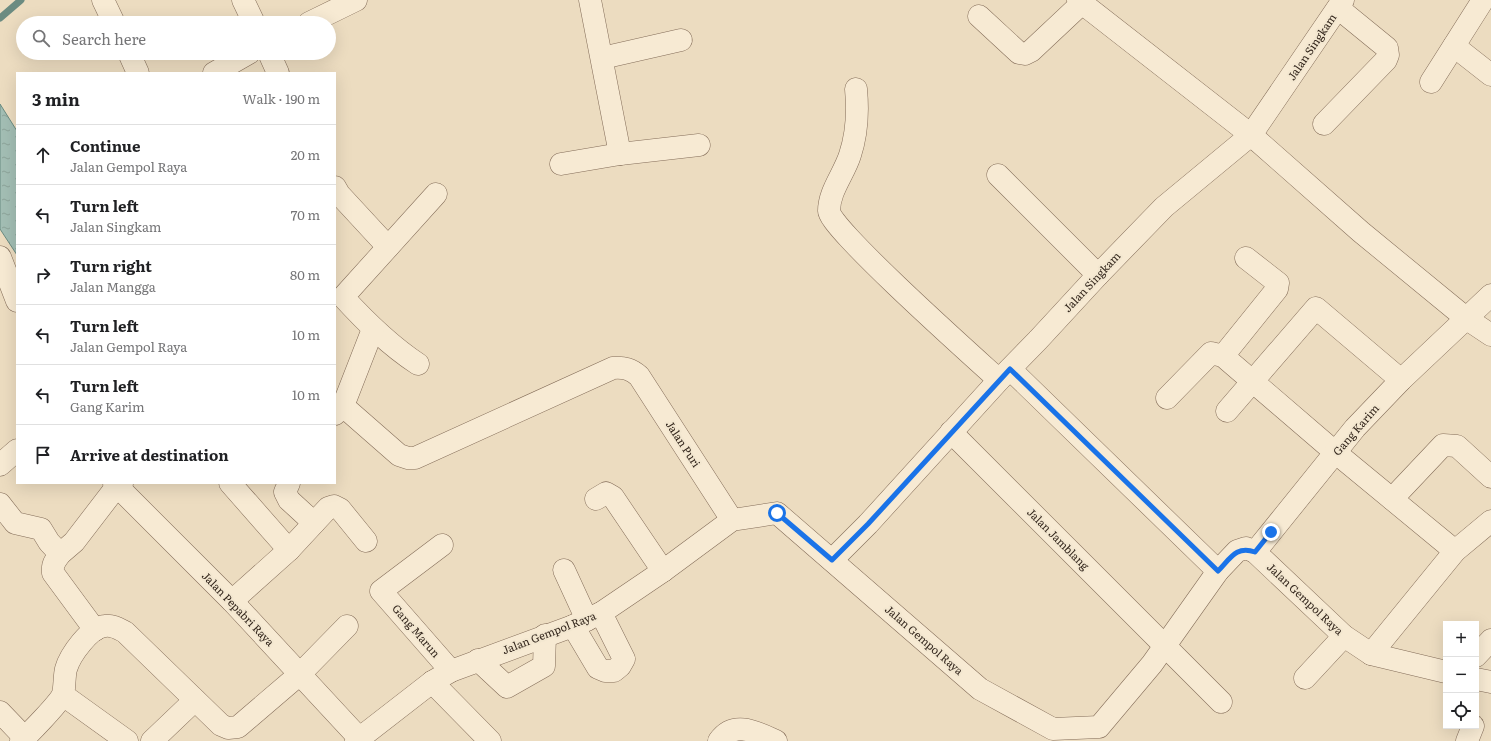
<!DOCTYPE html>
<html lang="en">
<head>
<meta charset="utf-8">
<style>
  :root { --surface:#fff; --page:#f2f2f2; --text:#202124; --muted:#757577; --line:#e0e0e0 }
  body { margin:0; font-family:Literata,serif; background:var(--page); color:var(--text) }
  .controls { position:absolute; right:12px; bottom:12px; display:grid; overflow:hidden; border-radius:0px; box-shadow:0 4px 16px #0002 }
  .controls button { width:36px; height:36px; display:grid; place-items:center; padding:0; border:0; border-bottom:1px solid var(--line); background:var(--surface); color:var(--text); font:20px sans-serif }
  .stop { position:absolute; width:12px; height:12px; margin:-9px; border:3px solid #1a73e8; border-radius:50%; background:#fff }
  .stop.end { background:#1a73e8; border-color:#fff; box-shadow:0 1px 4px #0008 }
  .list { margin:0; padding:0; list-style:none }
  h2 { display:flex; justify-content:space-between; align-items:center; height:52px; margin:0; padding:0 16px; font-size:17px }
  h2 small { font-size:13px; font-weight:400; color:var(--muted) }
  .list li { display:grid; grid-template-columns:26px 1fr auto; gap:12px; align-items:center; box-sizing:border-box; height:60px; padding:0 16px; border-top:1px solid var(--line) }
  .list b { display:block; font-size:15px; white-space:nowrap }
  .list p { margin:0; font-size:13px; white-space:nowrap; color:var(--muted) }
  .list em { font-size:13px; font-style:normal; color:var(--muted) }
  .icon { flex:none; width:22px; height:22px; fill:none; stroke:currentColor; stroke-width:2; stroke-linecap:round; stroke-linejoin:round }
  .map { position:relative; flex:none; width:1491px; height:741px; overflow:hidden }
  .search { position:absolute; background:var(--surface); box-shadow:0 4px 16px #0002; left:16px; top:16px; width:320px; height:44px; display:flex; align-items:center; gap:10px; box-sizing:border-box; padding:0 14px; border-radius:22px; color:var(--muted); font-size:15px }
  .panel { position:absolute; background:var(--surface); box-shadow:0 4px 16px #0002; left:16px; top:72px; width:320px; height:412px; border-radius:0px }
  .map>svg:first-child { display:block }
</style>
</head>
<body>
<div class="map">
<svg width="1491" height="741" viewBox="0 0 1491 741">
  <defs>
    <pattern id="water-ripples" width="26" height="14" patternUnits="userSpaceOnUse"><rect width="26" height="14" fill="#a3beb4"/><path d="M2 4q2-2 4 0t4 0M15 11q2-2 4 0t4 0" fill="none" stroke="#8da39a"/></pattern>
  </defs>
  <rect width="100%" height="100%" fill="#ecdcc0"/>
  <!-- water -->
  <polygon fill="url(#water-ripples)" stroke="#6b8b81" points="0,104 17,131 17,255 0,229"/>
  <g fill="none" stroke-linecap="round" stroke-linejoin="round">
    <!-- stream -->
    <polyline stroke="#6b8b81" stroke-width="7" points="0,18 21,0"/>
    <!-- minor casing -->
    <g stroke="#846d59" stroke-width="23">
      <g id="minor">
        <polyline points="103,0 114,23"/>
        <polyline points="243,0 254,23"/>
        <polyline points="590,0 620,154"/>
        <polyline points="1078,0 1251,135 1361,232 1467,319 1491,335"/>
        <polyline points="979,16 1019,53 1025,54 1031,51 1081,4"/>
        <polyline points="309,23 356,0"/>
        <polyline points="1454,46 1491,75"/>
        <polyline points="129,53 138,73"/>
        <polyline points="269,53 278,73"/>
        <polyline points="602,58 681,40"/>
        <polyline points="214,73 249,53"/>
        <polyline points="1431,82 1483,0"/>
        <path d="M856,89C858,110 857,134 850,155C844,174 829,191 829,211C829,228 977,360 999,380"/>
        <polyline points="1324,124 1386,60 1388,55 1387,48 1338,8"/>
        <polyline points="561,164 620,154 699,145"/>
        <polyline points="998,175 1098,275"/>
        <polyline points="335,187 339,194 388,247"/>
        <polyline points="0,257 17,301"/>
        <polyline points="1223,356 1277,289 1278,283 1246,258"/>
        <path d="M418,364C389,345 366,322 343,297L436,194"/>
        <polyline points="1010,369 1218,571"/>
        <polyline points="1167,398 1211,353 1223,356 1336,453 1455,551"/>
        <polyline points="343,406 373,329"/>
        <polyline points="1227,411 1316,308 1401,380"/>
        <path d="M335,414L343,406L399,455L408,458H415L613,368C624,367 631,369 639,376L732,520"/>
        <polyline points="951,432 1221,702"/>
        <polyline points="0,465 17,450"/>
        <polyline points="114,483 232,601 359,738"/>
        <polyline points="230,483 289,550"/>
        <polyline points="289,483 285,492 289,500 314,523"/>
        <polyline points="596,499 606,493 613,497 663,571"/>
        <polyline points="1392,499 1443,445 1457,446 1491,477"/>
        <polyline points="0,504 15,523 41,529 49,542 60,554 74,542 117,486 122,483"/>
        <polyline points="442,545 381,591 451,671"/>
        <polyline points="1255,552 1355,428 1401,380 1491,295"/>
        <path d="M60,554C55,561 52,564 53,573L95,630"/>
        <polyline points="832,560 868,524 999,380 1038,340 1098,275 1164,207 1251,135 1343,0"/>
        <polyline points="564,570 587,620"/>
        <polyline points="232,601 289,550 328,508 334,506 340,509 366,541"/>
        <polyline points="573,626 598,668 605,671 614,671 620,666 624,659 601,613"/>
        <polyline points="1371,654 1455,551 1491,521"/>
        <polyline points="1476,656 1491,640"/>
        <polyline points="478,660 507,687 544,666 545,635"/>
        <polyline points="1305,678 1344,636"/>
        <polyline points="1476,679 1491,682"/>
        <polyline points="432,682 490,741"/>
        <polyline points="63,695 127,741"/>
        <polyline points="0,712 25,738"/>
        <path d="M21,741C30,733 57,705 62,696C65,692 64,676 66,669C70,655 90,627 105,626C113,625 119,629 125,632L221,725L228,728L238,727L300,674L347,626"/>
        <polyline points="152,741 195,700"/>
        <polyline points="356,741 432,682 451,671 573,626 601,613 663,571 732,520 777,513 980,689 1053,729 1099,727 1152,664 1218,571 1237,551 1246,548 1255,552 1344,636 1371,654 1446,672"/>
        <path d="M719,741C734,720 756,732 776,741"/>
        <polyline points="1467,741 1473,726"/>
      </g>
    </g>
    <!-- minor -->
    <use href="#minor" stroke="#f7ead3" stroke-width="22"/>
  </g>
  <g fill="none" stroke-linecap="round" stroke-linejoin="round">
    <!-- route -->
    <path stroke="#1a73e8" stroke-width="5" d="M777,513L832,560L868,524L1010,369L1218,571C1230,559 1236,545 1255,552L1271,532"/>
  </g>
  <g text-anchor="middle" stroke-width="4" stroke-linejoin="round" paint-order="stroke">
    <!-- street labels -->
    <g font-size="11" fill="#34271d" stroke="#f3e7d0">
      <text transform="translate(1312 47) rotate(-56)" y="4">Jalan Singkam</text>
      <text transform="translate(1092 282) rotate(-47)" y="4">Jalan Singkam</text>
      <text transform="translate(1356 430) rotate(-49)" y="4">Gang Karim</text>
      <text transform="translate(683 444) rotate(57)" y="4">Jalan Puri</text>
      <text transform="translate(1058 539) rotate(45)" y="4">Jalan Jamblang</text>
      <text transform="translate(1305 599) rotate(43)" y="4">Jalan Gempol Raya</text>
      <text transform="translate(238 609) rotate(46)" y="4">Jalan Pepabri Raya</text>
      <text transform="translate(416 631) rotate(49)" y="4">Gang Marun</text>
      <text transform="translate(549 633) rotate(-21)" y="4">Jalan Gempol Raya</text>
      <text transform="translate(924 640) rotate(41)" y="4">Jalan Gempol Raya</text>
    </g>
  </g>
</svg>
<div class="controls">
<button>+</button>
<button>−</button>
<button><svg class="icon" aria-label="locate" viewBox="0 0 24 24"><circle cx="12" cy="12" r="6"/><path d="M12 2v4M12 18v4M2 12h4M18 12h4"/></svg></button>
</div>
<div class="stop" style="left:777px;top:513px"></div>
<div class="stop end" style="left:1271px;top:532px"></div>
<div class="search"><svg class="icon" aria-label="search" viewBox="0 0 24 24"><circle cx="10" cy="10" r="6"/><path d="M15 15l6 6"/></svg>Search here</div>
<section class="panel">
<h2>3 min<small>Walk · 190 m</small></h2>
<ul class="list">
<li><svg class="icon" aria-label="ahead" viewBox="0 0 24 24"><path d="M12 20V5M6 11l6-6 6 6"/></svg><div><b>Continue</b><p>Jalan Gempol Raya</p></div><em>20 m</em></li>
<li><svg class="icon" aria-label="left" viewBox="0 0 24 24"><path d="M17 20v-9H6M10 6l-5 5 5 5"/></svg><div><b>Turn left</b><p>Jalan Singkam</p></div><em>70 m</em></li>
<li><svg class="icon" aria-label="right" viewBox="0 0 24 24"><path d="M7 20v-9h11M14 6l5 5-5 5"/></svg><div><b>Turn right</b><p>Jalan Mangga</p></div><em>80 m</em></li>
<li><svg class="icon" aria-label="left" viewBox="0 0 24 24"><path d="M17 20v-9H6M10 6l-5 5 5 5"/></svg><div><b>Turn left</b><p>Jalan Gempol Raya</p></div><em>10 m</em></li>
<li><svg class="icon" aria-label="left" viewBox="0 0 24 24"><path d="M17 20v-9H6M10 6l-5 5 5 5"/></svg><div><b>Turn left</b><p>Gang Karim</p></div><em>10 m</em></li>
<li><svg class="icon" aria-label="arrive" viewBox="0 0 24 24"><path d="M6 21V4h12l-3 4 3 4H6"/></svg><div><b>Arrive at destination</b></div></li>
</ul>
</section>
</div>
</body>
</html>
